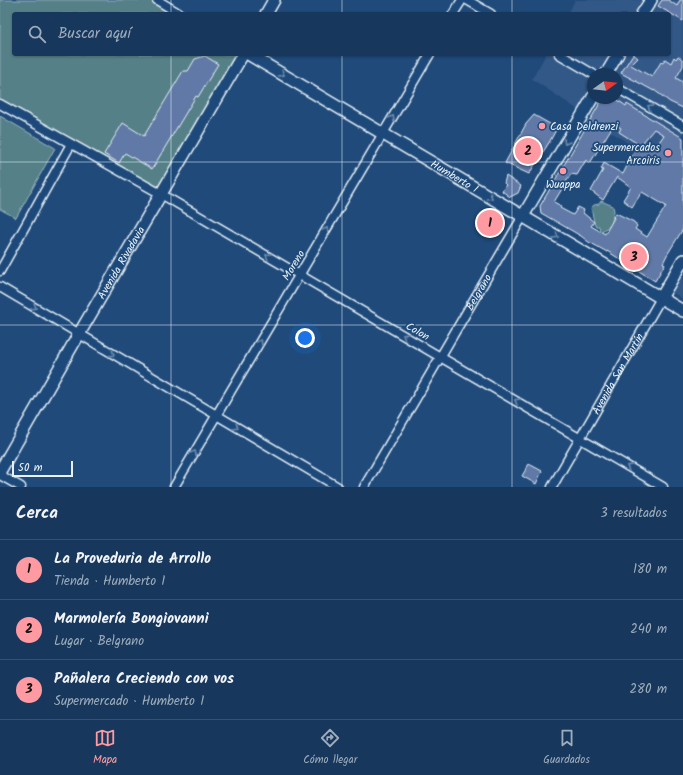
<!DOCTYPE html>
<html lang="es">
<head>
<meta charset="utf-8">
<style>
  :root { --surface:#17385c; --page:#203f62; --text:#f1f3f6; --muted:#9eacbb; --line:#365272; --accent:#ff9aa2 }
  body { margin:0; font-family:Kalam,sans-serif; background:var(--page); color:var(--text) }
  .compass { position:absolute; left:587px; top:68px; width:36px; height:36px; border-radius:50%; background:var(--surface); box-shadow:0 1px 3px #0004; rotate:75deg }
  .scale { position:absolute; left:12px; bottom:10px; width:61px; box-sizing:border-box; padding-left:4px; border:2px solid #e8f1f8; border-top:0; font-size:11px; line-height:14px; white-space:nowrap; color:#e8f1f8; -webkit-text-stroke:3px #1f4a7a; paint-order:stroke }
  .you { position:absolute; left:305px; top:338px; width:14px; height:14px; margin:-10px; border:3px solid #fff; border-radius:50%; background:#1a73e8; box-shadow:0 0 0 6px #1a73e833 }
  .badge { display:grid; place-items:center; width:26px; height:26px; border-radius:50%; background:var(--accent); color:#111; font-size:13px; font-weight:700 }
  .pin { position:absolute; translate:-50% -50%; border:2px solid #fff; box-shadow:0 1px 4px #0006 }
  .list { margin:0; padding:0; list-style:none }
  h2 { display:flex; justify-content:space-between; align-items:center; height:52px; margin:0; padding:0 16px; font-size:17px }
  h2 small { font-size:13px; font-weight:400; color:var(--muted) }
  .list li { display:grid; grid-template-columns:26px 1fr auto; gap:12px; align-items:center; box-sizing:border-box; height:60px; padding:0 16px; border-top:1px solid var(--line) }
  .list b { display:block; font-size:15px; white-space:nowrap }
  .list p { margin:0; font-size:13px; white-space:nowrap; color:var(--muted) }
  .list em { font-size:13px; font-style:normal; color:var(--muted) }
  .icon { flex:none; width:22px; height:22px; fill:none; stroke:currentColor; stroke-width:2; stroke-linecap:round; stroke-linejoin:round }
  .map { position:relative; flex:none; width:683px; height:487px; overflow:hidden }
  .search { position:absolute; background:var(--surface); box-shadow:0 1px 3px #0004; left:12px; right:12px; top:12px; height:44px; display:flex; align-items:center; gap:10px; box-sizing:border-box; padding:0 14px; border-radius:4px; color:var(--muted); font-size:15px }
  .sheet { height:232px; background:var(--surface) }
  nav { display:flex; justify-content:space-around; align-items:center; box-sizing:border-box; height:56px; border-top:1px solid var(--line); background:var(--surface); font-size:11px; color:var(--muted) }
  nav a { display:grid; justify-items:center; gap:2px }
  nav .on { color:var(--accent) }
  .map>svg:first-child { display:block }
</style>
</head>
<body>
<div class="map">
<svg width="683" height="487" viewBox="0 0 683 487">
  <rect width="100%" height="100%" fill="#1f4a7a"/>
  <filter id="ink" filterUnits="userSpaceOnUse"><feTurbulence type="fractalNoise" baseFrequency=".025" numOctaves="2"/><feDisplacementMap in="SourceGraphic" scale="8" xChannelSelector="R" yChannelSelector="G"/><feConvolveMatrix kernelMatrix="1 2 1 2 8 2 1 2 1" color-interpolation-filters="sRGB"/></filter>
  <g filter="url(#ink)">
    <!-- built -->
    <g fill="#335887" fill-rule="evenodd">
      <path d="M575,0H683V180L532,79L546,54H669V14H568ZM593,74H617V98H593Z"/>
      <polygon points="683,260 683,299 666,288"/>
    </g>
    <!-- green -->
    <g fill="#548088" stroke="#9eb8c0">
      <polygon points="0,0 157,0 180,14 14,14 14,54 243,54 161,194 0,104"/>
      <polygon points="0,116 55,148 16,218 0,209"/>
      <polygon points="601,201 613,206 614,211 611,225 600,232 599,226 595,226 591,208 594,205 599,204"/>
    </g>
    <!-- building -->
    <g fill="#6179a6" stroke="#e8f1f8" fill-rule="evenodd">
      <polygon points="662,0 668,0 677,6 680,0 683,0 683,21 658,6"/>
      <polygon points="633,54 638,58 631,65 652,77 661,62 663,63 665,59 671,63 674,57 676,59 678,56 683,60 683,66 676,78 683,82 683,108 670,102 654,90 654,91 621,73"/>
      <polygon points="205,56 218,64 198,97 196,96 152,169 125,153 119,163 104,154 123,123 144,136 183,71 188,71 195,59"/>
      <path d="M603,98H615L626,106L627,104L683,138V229L667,255L663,263L665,264L655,281L607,251V252L591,243H590L581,236L541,213L540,206ZM614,124L621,128L619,132L638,144L623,174L604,163L601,169L603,170L591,191L603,200L617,177L631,187L623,200L632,207L642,192L666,206L647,237L635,229L637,226L634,222L616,213L613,217L614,218L605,234L591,226L594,222L583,213L584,210L578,207L573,215L560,208L561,206L554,202L571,174L577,175L586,160L590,163ZM654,129L664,135L655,148L643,142Z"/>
      <polygon points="534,115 557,128 550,141 529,174 505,163 526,124"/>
      <polygon points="506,176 521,186 518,193 510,197 502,191 506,185 504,183"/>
      <polygon points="491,212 501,218 502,222 494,234 479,225 482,218 485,219"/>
      <polygon points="529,464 542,471 536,484 522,476"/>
    </g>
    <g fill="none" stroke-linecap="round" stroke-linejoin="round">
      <!-- street casing -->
      <g stroke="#e8f1f8" stroke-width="11">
        <g id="street">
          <polyline points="157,0 180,14"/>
          <polyline points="467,0 491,14"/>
          <polyline points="453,14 462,0"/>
          <polyline points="559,54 593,74"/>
          <polyline points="617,88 683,126"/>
          <polyline points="0,104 161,194 663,487"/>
          <polyline points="0,271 71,144"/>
          <polyline points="0,287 338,487"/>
          <polyline points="0,475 21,487"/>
          <polyline points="174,487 430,54"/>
          <path id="s1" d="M364,487L523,216"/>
          <path id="s2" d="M552,487L661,298"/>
        </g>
      </g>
      <!-- secondary casing -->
      <g stroke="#e8f1f8" stroke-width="14">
        <g id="secondary">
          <polyline points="266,14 274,0"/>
          <polyline points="642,14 651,0"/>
          <path id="s3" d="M248,54L683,311"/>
          <polyline points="606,74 618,54"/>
          <polyline points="523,216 593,97"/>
          <polyline points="661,298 683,260"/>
          <path id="s4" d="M0,471L79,334L243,54"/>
        </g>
      </g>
      <!-- street -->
      <use href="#street" stroke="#1f4a7a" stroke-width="8"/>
      <!-- secondary -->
      <use href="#secondary" stroke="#1f4a7a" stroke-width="11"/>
    </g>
    <!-- one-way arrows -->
    <defs><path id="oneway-chevron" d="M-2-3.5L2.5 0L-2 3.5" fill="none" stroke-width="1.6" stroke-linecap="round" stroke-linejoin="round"/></defs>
    <g stroke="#6f8dac">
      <use href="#oneway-chevron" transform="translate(282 74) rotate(31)"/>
      <use href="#oneway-chevron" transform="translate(650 107) rotate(-150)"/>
      <use href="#oneway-chevron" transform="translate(392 118) rotate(-59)"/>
      <use href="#oneway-chevron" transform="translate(566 142) rotate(120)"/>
      <use href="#oneway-chevron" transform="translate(490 197) rotate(31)"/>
      <use href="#oneway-chevron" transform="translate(326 230) rotate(-60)"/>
      <use href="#oneway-chevron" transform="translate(556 236) rotate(31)"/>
      <use href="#oneway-chevron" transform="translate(268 256) rotate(-150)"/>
      <use href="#oneway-chevron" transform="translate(34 307) rotate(31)"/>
      <use href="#oneway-chevron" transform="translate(405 336) rotate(-150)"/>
      <use href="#oneway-chevron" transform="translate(260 342) rotate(-59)"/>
      <use href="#oneway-chevron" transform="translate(112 354) rotate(31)"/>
      <use href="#oneway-chevron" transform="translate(517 401) rotate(-150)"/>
      <use href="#oneway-chevron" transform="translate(236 427) rotate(31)"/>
      <use href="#oneway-chevron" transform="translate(194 453) rotate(-60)"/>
      <use href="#oneway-chevron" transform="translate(629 467) rotate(-150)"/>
    </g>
  </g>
  <!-- grid -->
  <path fill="none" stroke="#e8f1f8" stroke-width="1" stroke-opacity="0.55" d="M171,0V14M342,0V14M512,0V14M171,54V487M342,54V487M512,54V487M0,162H683M0,325H683"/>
  <!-- markers -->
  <g fill="#ff9aa2" stroke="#1f4a7a" stroke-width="1.5">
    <circle cx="542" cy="126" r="4"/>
    <circle cx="668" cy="153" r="4"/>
    <circle cx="563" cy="171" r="4"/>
  </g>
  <g text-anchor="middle" stroke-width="3.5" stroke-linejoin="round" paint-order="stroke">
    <!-- poi labels -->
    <g font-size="11" fill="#e8f1f8" stroke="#1f4a7a" text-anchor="start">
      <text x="550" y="130">Casa Deldrenzi</text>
      <text x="660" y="151" text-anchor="end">Supermercados<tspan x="660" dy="13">Arcoiris</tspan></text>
      <text x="563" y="188" text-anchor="middle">Wuappa</text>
    </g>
    <!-- street labels -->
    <g font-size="11" fill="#e8f1f8" stroke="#1f4a7a">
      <text dy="4" stroke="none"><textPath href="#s3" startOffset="240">Humberto I</textPath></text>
      <text dy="4" stroke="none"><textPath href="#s4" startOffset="241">Avenida Rivadavia</textPath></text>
      <text transform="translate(293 265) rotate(-59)" y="4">Moreno</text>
      <text dy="4" stroke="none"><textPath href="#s1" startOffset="226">Belgrano</textPath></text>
      <text transform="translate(418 331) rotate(30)" y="4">Colon</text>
      <text dy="4" stroke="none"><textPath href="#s2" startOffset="131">Avenida San Martín</textPath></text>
    </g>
  </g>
</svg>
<svg class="compass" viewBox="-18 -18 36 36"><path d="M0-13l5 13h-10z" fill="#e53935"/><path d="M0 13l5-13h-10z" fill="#9eacbb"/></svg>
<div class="scale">50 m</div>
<div class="you"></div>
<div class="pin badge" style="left:490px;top:223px">1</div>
<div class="pin badge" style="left:528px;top:151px">2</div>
<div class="pin badge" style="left:634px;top:257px">3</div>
<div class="search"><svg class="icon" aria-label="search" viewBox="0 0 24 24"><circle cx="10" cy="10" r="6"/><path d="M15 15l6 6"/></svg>Buscar aquí</div>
</div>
<section class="sheet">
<h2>Cerca<small>3 resultados</small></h2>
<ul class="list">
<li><span class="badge">1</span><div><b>La Proveduria de Arrollo</b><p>Tienda · Humberto I</p></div><em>180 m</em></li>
<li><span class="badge">2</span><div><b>Marmolería Bongiovanni</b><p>Lugar · Belgrano</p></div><em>240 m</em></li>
<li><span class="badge">3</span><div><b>Pañalera Creciendo con vos</b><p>Supermercado · Humberto I</p></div><em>280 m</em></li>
</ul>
</section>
<nav>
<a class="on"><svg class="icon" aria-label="map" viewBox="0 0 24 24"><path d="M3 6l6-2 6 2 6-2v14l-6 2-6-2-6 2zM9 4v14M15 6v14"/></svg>Mapa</a>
<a><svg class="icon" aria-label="directions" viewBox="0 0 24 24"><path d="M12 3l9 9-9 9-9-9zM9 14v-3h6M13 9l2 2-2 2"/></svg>Cómo llegar</a>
<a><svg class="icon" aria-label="saved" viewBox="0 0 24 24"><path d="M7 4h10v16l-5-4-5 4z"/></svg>Guardados</a>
</nav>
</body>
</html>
